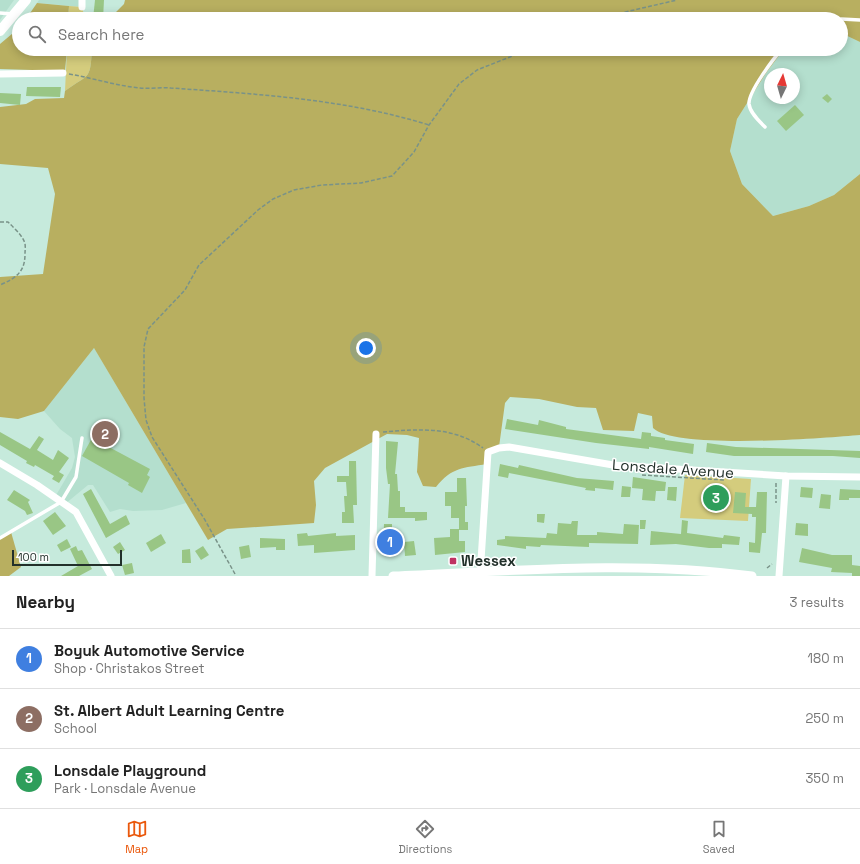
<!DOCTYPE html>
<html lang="en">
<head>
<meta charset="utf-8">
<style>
  :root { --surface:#fff; --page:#f6f6f6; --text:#222; --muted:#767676; --line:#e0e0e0; --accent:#ea580c }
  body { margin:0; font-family:"Space Grotesk",sans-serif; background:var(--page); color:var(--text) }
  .compass { position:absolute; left:764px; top:68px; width:36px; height:36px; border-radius:50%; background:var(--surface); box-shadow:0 2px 10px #0003; rotate:5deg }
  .scale { position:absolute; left:12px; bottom:10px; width:110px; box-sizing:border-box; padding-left:4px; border:2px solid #22302a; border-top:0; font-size:11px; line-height:14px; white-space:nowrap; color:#22302a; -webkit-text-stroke:3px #fff; paint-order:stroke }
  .you { position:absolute; left:366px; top:348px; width:14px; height:14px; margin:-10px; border:3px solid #fff; border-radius:50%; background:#1a73e8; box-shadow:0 0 0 6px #1a73e833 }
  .badge { display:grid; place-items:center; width:26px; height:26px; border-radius:50%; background:var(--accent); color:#fff; font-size:13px; font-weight:700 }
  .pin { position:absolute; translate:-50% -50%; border:2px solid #fff; box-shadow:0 1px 4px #0006 }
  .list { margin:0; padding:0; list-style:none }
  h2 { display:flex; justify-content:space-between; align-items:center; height:52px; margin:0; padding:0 16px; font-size:17px }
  h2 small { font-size:13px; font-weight:400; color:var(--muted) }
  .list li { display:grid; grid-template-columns:26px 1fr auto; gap:12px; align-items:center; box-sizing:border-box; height:60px; padding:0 16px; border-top:1px solid var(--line) }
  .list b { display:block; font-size:15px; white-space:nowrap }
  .list p { margin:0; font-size:13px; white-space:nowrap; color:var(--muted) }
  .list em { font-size:13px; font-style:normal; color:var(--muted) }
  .icon { flex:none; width:22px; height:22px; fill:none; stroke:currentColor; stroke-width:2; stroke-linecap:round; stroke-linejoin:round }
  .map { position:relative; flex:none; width:860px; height:576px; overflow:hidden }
  .search { position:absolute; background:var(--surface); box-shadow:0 2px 10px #0003; left:12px; right:12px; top:12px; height:44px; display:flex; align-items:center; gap:10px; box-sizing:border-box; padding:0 14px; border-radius:22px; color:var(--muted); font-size:15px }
  .sheet { height:232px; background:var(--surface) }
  nav { display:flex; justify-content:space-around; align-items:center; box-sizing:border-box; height:56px; border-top:1px solid var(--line); background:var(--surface); font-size:11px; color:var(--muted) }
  nav a { display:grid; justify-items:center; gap:2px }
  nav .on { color:var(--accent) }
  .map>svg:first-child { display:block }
</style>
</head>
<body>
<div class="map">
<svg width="860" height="576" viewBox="0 0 860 576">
  <rect width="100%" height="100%" fill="#c6eadc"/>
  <!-- built -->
  <g fill="#b4dfce" fill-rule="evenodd">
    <polygon points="0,0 14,0 0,20"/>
    <polygon points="39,0 83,0 82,7 37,3"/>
    <path d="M841,33L860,42V174L834,195L809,206L773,216L742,184L730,151L737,119L766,73L784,49H841ZM770,74H794V98H770Z"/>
    <polygon points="94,348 186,503 162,510 133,511 120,509 110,512 93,485 88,485 65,504 55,497 72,468 75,457 72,438 60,429 44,411"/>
  </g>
  <!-- green -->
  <g fill="#d4cc7d">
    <polygon points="69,6 82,7 85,19 68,19"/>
    <path d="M67,49H92C90,82 89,73 65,91Z"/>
    <polygon points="685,475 751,479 748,521 680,518"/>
  </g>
  <!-- forest -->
  <g fill="#b8af60">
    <polygon points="125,0 860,0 860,42 841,33 841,19 109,19 124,4"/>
    <polygon points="37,3 69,6 68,19 26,19"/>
    <polygon points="19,28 19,49 67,49 65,71 0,69 0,44"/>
    <path d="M92,49H784L766,73L737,119L730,151L742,184L773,216L809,206L834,195L860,174V435C824,438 676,450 653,428L652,416L638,413L634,431L603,430L596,408L577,407L539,399L510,397L505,403L499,447L488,452L487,464C463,468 452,467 436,487L423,486L417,472L419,438L407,435L387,434L325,468L314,481L316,505L314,523L227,529L208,540L94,348L44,411L18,419L0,417V277L43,274L55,194L48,168L0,164V107L26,104L35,99L64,98L65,91C89,73 90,82 92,49Z"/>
    <polygon points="11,532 21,567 9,576 0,576 0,538"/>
  </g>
  <!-- building -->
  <g fill="#99c685">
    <polygon points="95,0 104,0 103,19 93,19"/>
    <polygon points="27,87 61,87 60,97 26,96"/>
    <polygon points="0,93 21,94 20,105 0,103"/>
    <polygon points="827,94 832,99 828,103 822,98"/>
    <polygon points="795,105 804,115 786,131 777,121"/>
    <polygon points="507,419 538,425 539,420 566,427 566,429 641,439 642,432 651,433 651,436 665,438 665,440 694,444 693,454 649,447 649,449 596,443 505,429"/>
    <polygon points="0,432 30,449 39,436 44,439 37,450 53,460 58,450 69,458 59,472 64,475 59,483 52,479 54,476 35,465 34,467 26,463 27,461 0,445"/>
    <polygon points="92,438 150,469 147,475 150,477 142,493 128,485 129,483 82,456"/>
    <polygon points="386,441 398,442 395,474 397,474 398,491 400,491 400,507 405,507 405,512 427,512 427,520 415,521 415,518 388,518 390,484 388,484 386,468"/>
    <polygon points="707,443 736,447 860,451 860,458 833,456 734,456 706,452"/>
    <polygon points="349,461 356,461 357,505 353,505 354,523 342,523 342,512 345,512 344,496 347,496 346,482 337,482 337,476 349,476"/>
    <polygon points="500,464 518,468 519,465 577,478 614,481 613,490 595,488 595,491 585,490 586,488 509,473 508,478 498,476"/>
    <polygon points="633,477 666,482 665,491 656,491 655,501 642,500 643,489 632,488"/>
    <polygon points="457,478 466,478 467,506 465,506 465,522 468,522 468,530 459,530 459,518 451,518 451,506 445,506 445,492 457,492"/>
    <polygon points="622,486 631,487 630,497 621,497"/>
    <polygon points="668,487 677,487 676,501 667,500"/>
    <polygon points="801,487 813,488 812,498 800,497"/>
    <polygon points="91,489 110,524 126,515 130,524 106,538 83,494"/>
    <polygon points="840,489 860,490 860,498 849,498 849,500 839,500"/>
    <polygon points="14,490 30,500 28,502 33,513 27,515 25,511 7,500"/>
    <polygon points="735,492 746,493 745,507 756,507 757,492 767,492 766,533 762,533 760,553 749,552 749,542 755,543 756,517 752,517 752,514 733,513"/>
    <polygon points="821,494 831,495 830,509 819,508"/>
    <polygon points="55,512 66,526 53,535 43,521"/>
    <polygon points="537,514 545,514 544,523 537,522"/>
    <polygon points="640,520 646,520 645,529 640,529"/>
    <polygon points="682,520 688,521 687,533 723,538 724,535 740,537 739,545 722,544 722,548 709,548 676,544 650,545 651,531 681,534"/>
    <polygon points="572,521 578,521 577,535 597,535 597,532 623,534 624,524 639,525 638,544 589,543 589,547 541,545 540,547 526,546 526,549 497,545 497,540 505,539 505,536 546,538 547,533 557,534 558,523 571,524"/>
    <polygon points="796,523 808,524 808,536 795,535"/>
    <polygon points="384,524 392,524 392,537 397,537 398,547 383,548"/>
    <polygon points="450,529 459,529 459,541 465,541 465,552 435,555 434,538 450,537"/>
    <polygon points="307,533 308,536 336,533 336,536 355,535 355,550 314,553 314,545 298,546 297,534"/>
    <polygon points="161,534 166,543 151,552 146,543"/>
    <polygon points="260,538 285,539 285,550 276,550 276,547 260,548"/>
    <polygon points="67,539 71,547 61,552 57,545"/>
    <polygon points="414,541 416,555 405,556 404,542"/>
    <polygon points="120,542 125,550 118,554 113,547"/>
    <polygon points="249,545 251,557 241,559 239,547"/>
    <polygon points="76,546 78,551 82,550 92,569 79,576 61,576 78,566 70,549"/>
    <polygon points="203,546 209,555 201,560 195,551"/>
    <polygon points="802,548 832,555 852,555 852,565 860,566 860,576 852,576 852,573 831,572 832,568 799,562"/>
    <polygon points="190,549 191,563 182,563 182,550"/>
    <polygon points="132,563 134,573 125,575 122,565"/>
  </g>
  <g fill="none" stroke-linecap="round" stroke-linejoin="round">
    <!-- path -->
    <g stroke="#799288" stroke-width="1.5" stroke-dasharray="4 2" stroke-linecap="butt">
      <polyline points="608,19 621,13 677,0"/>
      <path d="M69,74C93,78 117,86 140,88C150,89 161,87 171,88C257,94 346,99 429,125"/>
      <path d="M0,222H8C13,227 21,234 24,241C26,244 25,250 25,254C25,272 16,278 0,285"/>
      <path d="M383,432C419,429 453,426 483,448"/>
      <polyline points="642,475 724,480"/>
      <polyline points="776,483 776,503"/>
      <polyline points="767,568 772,564"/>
      <polyline points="235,574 205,520 152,437 146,420 144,398 144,347 148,329 185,290 199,265 258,210 273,199 294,190 322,185 361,183 392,176 414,152 429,125 459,84 477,70 530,49"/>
    </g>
    <!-- lane -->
    <g stroke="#fff" stroke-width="3.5">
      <polyline points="0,13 13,14"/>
      <polyline points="841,19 860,20"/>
      <path d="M765,127C759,121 750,113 749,104C748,92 774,58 782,49"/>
      <polyline points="0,538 61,502 76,477 82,438"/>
    </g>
    <!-- street -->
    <g stroke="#fff" stroke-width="7">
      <polyline points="82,7 82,0"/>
      <polyline points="0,74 63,73"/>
      <polyline points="0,463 37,485 76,512 111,576"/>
      <polyline points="372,576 376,434"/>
      <polyline points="480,576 488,452 499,448 509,447 613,465 786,476 860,477"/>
      <polyline points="779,576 786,476"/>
    </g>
    <!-- secondary -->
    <path stroke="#fff" stroke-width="9" d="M393,576C513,571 633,560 752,576"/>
    <!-- primary -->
    <polyline stroke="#fff" stroke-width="10" points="0,31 26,0"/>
  </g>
  <!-- markers -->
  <rect fill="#bf3262" stroke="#fff" stroke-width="1.5" x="449" y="557" width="8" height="8" rx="2"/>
  <g text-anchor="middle" stroke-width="3" stroke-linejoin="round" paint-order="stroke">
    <!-- street labels -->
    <g font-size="15" fill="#22302a" stroke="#fff">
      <text transform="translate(673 469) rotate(4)" y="5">Lonsdale Avenue</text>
    </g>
    <!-- poi labels -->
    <g font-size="15" font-weight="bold" fill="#22302a" stroke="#fff" text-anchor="start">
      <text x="461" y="566">Wessex</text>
    </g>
  </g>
</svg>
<svg class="compass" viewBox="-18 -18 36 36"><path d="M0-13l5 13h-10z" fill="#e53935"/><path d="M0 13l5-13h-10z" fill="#767676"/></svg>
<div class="scale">100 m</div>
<div class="you"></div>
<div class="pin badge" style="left:390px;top:542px;background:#3f7fe0">1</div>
<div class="pin badge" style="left:105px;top:434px;background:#8d6e63">2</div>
<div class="pin badge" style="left:716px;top:498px;background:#2e9e5b">3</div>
<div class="search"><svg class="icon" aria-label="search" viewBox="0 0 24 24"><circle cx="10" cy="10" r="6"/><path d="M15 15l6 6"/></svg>Search here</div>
</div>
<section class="sheet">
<h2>Nearby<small>3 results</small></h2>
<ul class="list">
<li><span class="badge" style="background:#3f7fe0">1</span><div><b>Boyuk Automotive Service</b><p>Shop · Christakos Street</p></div><em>180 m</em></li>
<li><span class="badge" style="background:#8d6e63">2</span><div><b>St. Albert Adult Learning Centre</b><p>School</p></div><em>250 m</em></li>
<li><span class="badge" style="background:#2e9e5b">3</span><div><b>Lonsdale Playground</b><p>Park · Lonsdale Avenue</p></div><em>350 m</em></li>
</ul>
</section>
<nav>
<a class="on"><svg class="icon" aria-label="map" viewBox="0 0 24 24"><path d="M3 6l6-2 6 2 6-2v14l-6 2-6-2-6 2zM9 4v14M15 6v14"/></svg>Map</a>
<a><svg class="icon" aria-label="directions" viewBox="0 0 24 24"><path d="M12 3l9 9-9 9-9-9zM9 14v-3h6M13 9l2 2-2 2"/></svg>Directions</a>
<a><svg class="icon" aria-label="saved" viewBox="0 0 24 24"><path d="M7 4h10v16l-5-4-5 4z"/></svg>Saved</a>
</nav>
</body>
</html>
